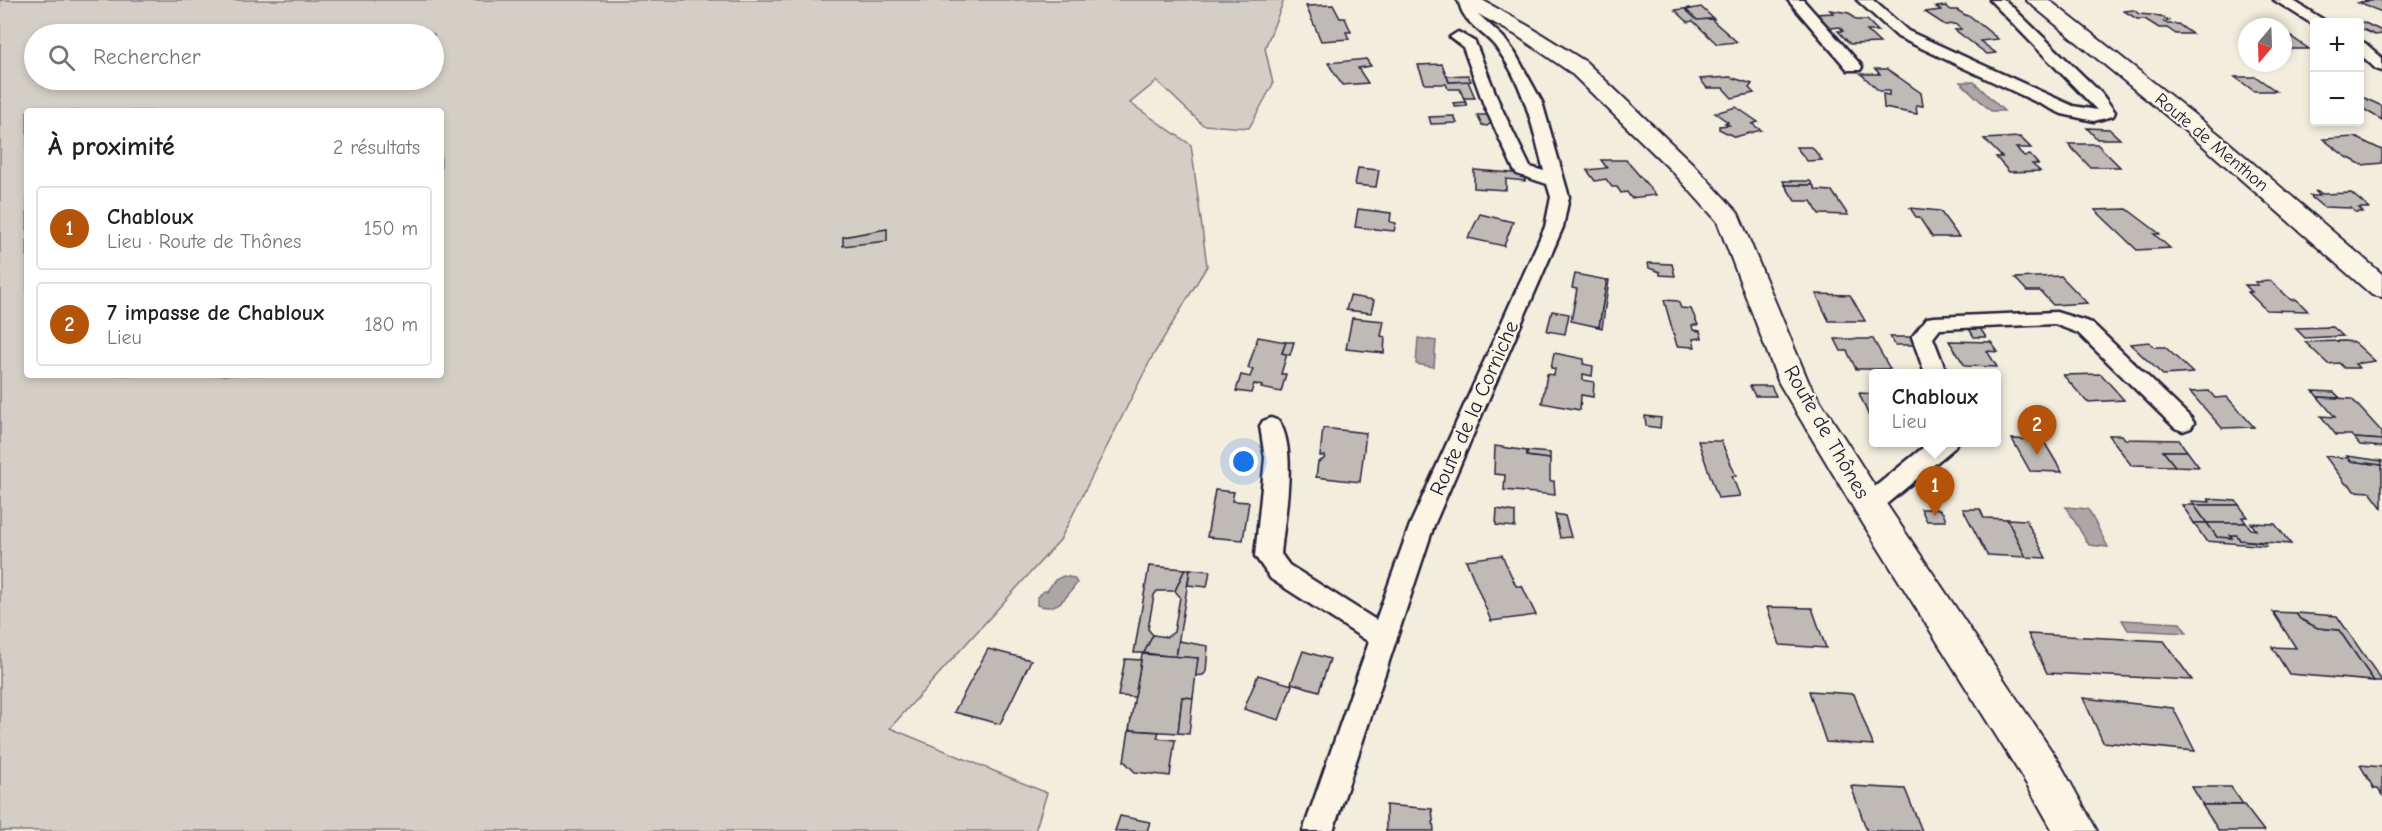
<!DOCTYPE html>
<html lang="fr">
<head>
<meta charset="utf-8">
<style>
  :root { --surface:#fff; --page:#f6f6f6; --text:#202124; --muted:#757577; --line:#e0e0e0; --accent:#b45309 }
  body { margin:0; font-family:"Comic Neue",sans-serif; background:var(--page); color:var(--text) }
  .controls { position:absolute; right:18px; top:18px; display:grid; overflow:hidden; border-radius:6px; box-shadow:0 3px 9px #0003 }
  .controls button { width:54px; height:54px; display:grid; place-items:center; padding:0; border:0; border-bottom:2px solid var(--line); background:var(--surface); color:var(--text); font:30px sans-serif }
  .compass { position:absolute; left:2238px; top:18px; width:54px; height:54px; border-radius:50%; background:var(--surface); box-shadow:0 3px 9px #0003; rotate:199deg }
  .you { position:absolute; left:1244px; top:462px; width:21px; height:21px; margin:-15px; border:4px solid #fff; border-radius:50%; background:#1a73e8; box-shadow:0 0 0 9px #1a73e833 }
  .badge { display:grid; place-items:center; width:39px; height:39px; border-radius:50%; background:var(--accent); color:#fff; font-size:20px; font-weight:700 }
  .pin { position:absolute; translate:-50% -50px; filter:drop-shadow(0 2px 3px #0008) }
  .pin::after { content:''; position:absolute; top:32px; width:21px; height:18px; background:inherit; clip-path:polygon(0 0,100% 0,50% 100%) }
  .popup { position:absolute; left:1869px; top:369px; width:132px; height:78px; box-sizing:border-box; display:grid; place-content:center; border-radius:6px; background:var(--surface); filter:drop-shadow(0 2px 4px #0005); font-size:20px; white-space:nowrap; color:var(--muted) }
  .popup b { font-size:22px; color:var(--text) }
  .popup::after { content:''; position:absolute; left:50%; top:100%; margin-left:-12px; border:12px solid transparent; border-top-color:var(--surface) }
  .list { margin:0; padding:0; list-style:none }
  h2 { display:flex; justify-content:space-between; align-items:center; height:78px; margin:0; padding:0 24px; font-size:26px }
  h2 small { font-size:20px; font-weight:400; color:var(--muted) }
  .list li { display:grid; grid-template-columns:39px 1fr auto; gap:18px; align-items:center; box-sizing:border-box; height:84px; margin:0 12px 12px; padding:0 12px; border:2px solid var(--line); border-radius:6px }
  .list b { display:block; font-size:22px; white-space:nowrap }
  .list p { margin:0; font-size:20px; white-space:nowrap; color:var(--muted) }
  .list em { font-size:20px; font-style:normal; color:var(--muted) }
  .icon { flex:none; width:33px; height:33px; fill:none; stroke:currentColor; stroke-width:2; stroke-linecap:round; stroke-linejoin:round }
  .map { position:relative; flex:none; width:2382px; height:831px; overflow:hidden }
  .search { position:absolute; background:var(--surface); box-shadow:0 3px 9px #0003; left:24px; top:24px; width:420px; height:66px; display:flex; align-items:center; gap:15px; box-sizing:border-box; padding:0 21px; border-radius:33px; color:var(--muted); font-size:22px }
  .panel { position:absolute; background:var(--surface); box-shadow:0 3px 9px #0003; left:24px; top:108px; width:420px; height:270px; border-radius:6px }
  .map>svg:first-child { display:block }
</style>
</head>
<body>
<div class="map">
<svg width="2382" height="831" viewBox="0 0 2382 831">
  <rect width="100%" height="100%" fill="#f3edde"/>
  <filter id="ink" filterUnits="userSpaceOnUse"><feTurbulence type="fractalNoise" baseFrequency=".0167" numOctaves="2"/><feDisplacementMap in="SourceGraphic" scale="12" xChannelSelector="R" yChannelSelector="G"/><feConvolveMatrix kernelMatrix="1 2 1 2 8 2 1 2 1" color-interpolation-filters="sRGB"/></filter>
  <g filter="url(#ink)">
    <!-- green -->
    <path fill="#d4cfc6" stroke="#7b7880" stroke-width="1.5" fill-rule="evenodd" d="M0,0H1284L1265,48L1273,84L1249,128L1203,125L1157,81L1130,103L1191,145L1207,266L1152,357L1060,540L890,728L1047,793L1035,831H0ZM34,34H434V80H34ZM27,111H441V375H27Z"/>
    <!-- water -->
    <g fill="#aca7a6" stroke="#75727b" stroke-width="1.5">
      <polygon points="1960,82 1974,82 2004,111 1991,111"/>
      <polygon points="1418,338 1436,341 1434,367 1416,364"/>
      <polygon points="2066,507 2088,509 2108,547 2089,545"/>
      <path d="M1063,576L1074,578L1077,583C1065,599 1057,612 1037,605V597L1044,591H1047L1055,580Z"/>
      <polygon points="2122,620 2180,623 2187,633 2128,630"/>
    </g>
    <!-- building -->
    <g fill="#bfbab6" stroke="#22223b" stroke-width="1.5">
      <polygon points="2364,0 2382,0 2382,12 2358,3 2367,1"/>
      <polygon points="1333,5 1340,18 1345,18 1351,32 1346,32 1349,39 1321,41 1306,6"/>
      <polygon points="1946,6 1951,10 1957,10 1967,16 1970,16 1998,39 1980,41 1996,53 1987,54 1955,30 1961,29 1955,24 1945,25 1925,12 1941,10 1936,7"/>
      <polygon points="1701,7 1714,19 1697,20 1686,10"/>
      <polygon points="1691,8 1686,10 1697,20 1711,19 1737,42 1717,44 1693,21 1688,22 1675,10"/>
      <polygon points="1830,10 1849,13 1856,20 1867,20 1878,31 1867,31 1880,43 1850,44 1838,31 1843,31 1840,27 1831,28 1815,14 1833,13"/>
      <polygon points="2134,10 2139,14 2161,16 2169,21 2164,22 2168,24 2178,24 2192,34 2176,34 2167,28 2159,28 2145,19 2137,19 2124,11"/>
      <polygon points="2363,22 2382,31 2382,34 2375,35 2360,28 2360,23"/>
      <polygon points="2283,34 2287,34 2309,49 2287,49 2283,46"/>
      <polygon points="1366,59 1371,66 1358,68 1368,83 1342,85 1328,63"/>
      <polygon points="1442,64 1449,82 1468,81 1475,98 1464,98 1467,106 1455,107 1453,103 1465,102 1460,89 1448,89 1446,84 1425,84 1418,65"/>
      <polygon points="1875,69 1887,69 1921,93 1923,106 1916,105 1917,114 1884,108 1883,94 1889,95 1889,91 1879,91 1861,74 1880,74"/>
      <polygon points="1468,75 1471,81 1449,82 1447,76"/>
      <polygon points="1730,77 1752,84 1749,88 1754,93 1732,98 1723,88 1707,88 1700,79"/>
      <polygon points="2235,77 2256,77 2276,91 2254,91"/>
      <polygon points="2360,96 2382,106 2382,120 2360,107"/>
      <polygon points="1736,107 1758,122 1752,124 1761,130 1735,137 1719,129 1719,126 1729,125 1725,123 1728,122 1715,113"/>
      <polygon points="1477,115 1493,115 1495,120 1487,126 1482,125"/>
      <polygon points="1454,116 1457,123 1431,124 1429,117"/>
      <polygon points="2087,128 2109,129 2120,139 2097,139"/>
      <polygon points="2020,137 2031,148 2016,148 2024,156 2030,155 2038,164 2032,164 2040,171 2009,172 1996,157 2002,157 1984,139"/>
      <polygon points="2355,137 2382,150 2382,163 2362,165 2345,156 2323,139"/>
      <polygon points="2068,144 2097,144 2120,167 2090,167"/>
      <polygon points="1796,147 1812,147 1822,160 1807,161"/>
      <polygon points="1601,160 1626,160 1656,195 1631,198 1627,192 1621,193 1617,187 1612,187 1606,179 1595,181 1587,170 1607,168"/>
      <polygon points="1358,168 1379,170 1376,187 1355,185"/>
      <polygon points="1474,170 1525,174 1525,181 1506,179 1506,190 1474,188"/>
      <polygon points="1783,181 1810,181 1813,185 1785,185"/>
      <polygon points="1785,185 1813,185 1816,190 1832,191 1848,215 1819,214 1811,201 1795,201"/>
      <polygon points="2315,191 2323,194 2351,193 2369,208 2359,208 2363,212 2355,212 2351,208 2323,207 2310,196 2320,196"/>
      <polygon points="1910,208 1940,211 1959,237 1932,237 1919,217 1916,217"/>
      <polygon points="1358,209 1391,213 1390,222 1396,223 1394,231 1355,227"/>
      <polygon points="2127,209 2160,234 2154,234 2170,248 2137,250 2095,210"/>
      <polygon points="1480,214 1513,222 1504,246 1468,238"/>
      <polygon points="887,229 887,241 843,246 843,237"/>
      <polygon points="1648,263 1672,264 1675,276 1660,275 1660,272 1649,268"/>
      <polygon points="1575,274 1607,280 1599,327 1571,321 1577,289 1572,288"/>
      <polygon points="2061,276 2087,303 2053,305 2040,291 2027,291 2015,278"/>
      <polygon points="1607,280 1609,280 1602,328 1599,327"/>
      <polygon points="2271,281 2291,300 2296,299 2308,311 2266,310 2248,292 2252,292 2245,285 2258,285 2255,282"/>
      <polygon points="1816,294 1850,295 1865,321 1829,321"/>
      <polygon points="1350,296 1374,300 1371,313 1346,310"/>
      <polygon points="1664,300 1678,301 1681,308 1691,309 1698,325 1692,325 1693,330 1700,331 1702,338 1693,339 1695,347 1677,346"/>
      <polygon points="1552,311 1569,314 1565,334 1547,331"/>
      <polygon points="1352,318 1384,321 1381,336 1385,337 1384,353 1346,349"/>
      <polygon points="1968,327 1979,327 1986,337 1974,337"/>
      <polygon points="2333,327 2343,336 2305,338 2295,328"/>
      <polygon points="1258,337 1286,342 1282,353 1287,354 1281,374 1286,374 1281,392 1261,388 1262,386 1254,384 1251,393 1236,391 1241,375 1250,377 1253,369 1248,368"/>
      <polygon points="1890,337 1913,337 1917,345 1895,345"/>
      <polygon points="1835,339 1873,339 1890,369 1856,369 1847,351 1841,351"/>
      <polygon points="1949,341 1991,342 1998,352 1987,351 1997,367 1965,366"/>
      <polygon points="2344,341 2354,342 2375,361 2355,364 2359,368 2344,368 2339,363 2328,364 2305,342"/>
      <polygon points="1286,342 1294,342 1290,355 1282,353"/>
      <polygon points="2149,342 2154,347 2165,347 2193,373 2163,375 2130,344"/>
      <polygon points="1554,353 1584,359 1583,364 1593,366 1592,376 1583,374 1583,380 1594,382 1593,397 1581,395 1580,410 1542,403 1547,374 1554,375 1555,369 1551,368"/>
      <polygon points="2101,374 2124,400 2087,402 2063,375"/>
      <polygon points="1750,386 1771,386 1776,396 1755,396"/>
      <polygon points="2209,391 2215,398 2227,397 2254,427 2222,428 2190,392"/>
      <polygon points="2313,391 2334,392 2340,398 2318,397"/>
      <polygon points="1859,393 1874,394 1874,421 1871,421"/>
      <polygon points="2318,397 2352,399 2382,432 2382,440 2354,438 2351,435 2336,435 2321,416 2335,417"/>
      <polygon points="1645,416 1661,418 1660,428 1646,426"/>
      <polygon points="1323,428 1366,433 1360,482 1316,477 1318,462 1324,459 1325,456 1320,456"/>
      <polygon points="2109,435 2122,435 2125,439 2179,440 2187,451 2163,451 2175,466 2131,465"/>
      <polygon points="2354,438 2382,440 2382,447 2360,445"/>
      <polygon points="2012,439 2043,440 2062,472 2030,471"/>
      <polygon points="1698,441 1721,441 1736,476 1732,476 1740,496 1718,498"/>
      <polygon points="1495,446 1527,451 1527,456 1550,459 1550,481 1554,481 1555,495 1504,490 1505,475 1494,474"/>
      <polygon points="1527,451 1550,453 1550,459 1527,456"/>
      <polygon points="2163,451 2187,451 2199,467 2175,466"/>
      <polygon points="2325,456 2348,458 2351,461 2382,465 2382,508 2370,492 2354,491 2350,485 2346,484"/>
      <polygon points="2347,456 2382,461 2382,465 2351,461"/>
      <polygon points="1215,490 1234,492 1232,501 1249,502 1243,540 1207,537"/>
      <polygon points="2208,499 2236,501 2239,505 2194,505 2192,501 2210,502"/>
      <polygon points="2182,505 2194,505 2207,523 2194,523"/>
      <polygon points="2194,505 2239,505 2248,517 2242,517 2246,523 2207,523"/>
      <polygon points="1497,509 1515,512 1515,527 1496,525"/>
      <polygon points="1921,509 1938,509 1943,513 1946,521 1927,521"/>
      <polygon points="1963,509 1980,509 1984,518 2007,519 2026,557 1987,555"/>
      <polygon points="1555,514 1565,516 1571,537 1560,538"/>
      <polygon points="2007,519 2026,520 2046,558 2026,557"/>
      <polygon points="2194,523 2207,523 2217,537 2232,538 2230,535 2237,535 2240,540 2265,543 2267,546 2206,541"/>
      <polygon points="2207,523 2246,523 2251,529 2256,530 2251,523 2275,524 2291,544 2240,540 2237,535 2230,535 2232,538 2217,537"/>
      <polygon points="1502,555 1516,586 1522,586 1536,615 1491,621 1466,560"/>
      <polygon points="1149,566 1185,569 1175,591 1157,591 1154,595 1148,629 1153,635 1144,653 1134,653"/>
      <polygon points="1185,569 1190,569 1176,657 1144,653 1153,635 1167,637 1174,632 1180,597 1175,591"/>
      <polygon points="1190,569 1210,571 1207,587 1188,585"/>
      <polygon points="1767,607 1812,608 1826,648 1780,645"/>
      <polygon points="2273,612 2296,613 2300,619 2318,628 2339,630 2374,681 2289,674 2272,647 2296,648"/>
      <polygon points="2296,613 2337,616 2382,681 2374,681 2339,630 2318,628 2300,619"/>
      <polygon points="2028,634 2164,641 2192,680 2047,673"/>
      <polygon points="1179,641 1208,646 1206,672 1203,675 1195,676 1198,658 1176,657"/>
      <polygon points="988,649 1031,660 1000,724 954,712"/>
      <polygon points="1303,651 1330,659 1319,691 1291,683"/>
      <polygon points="1142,654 1198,658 1193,698 1182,697 1178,733 1129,730"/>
      <polygon points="1125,659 1141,660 1135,697 1118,696"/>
      <polygon points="1258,675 1292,685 1279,720 1244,709"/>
      <polygon points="1809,691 1854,694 1873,745 1826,742"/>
      <polygon points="1182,697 1193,698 1189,734 1178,733"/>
      <polygon points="2083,698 2173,708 2195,751 2103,742"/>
      <polygon points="1129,730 1159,732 1157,738 1175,740 1170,776 1135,772 1124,761"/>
      <polygon points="2360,765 2382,767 2382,795 2378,789 2374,789"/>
      <polygon points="1851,786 1905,789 1922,831 1867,831"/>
      <polygon points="2192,787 2231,787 2243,804 2203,805"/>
      <polygon points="1386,805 1432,809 1434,831 1386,831"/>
      <polygon points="2202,805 2244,805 2264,831 2219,831"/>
      <polygon points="1120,816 1150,822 1147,831 1115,831"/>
    </g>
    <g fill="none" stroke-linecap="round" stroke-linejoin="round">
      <!-- minor casing -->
      <g stroke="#22223b" stroke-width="5">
        <g id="minor">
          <path d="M1459,0H1473L1478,14L1503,37L1515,53L1542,102L1569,197L1563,227L1434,525L1333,831H1303L1369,642L1271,579L1255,556L1265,458L1260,426L1263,421L1271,418L1279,421C1298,451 1284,519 1281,554L1289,565L1376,620L1410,525L1545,227L1551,197L1547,184L1517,174L1514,170L1484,105L1463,47L1450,37L1458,32L1475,42L1500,105L1530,167L1544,171C1533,128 1524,83 1495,46C1483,31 1461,22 1459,0Z"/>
          <polygon points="1788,0 1803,0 1860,64 1862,67 1860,70 1848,70"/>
          <polygon points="1857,0 1873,0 1908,31 2073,106 2097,110 1990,0 2005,0 2101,93 2115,112 2113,116 2094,121 2062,114 1898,37"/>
          <polygon points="2274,0 2292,0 2327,22 2314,22 2314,25"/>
          <polygon points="2360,41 2365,43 2382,58 2382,71 2376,69 2360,54"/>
          <polygon points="2056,312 2092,323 2191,418 2194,423 2191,428 2183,431 2175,428 2078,333 2054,324 1940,329 1933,338 1947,374 1925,374 1912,337 1927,318 1934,317"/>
          <polygon points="1930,442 1957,442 1954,448 1878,511 1869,514 1860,511 1857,505 1860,499"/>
        </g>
      </g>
      <!-- secondary casing -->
      <g stroke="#22223b" stroke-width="4">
        <g id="secondary">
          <polygon points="1457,0 1482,0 1530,27 1586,62 1692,163 1738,213 1809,383 1881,496 2059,762 2097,831 2053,831 2029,788 1857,514 1779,383 1717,221 1674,173 1570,72 1516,35 1460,4"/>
          <polygon points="2026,0 2049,0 2220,135 2382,274 2382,297 2372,295 2202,145"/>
        </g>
      </g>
      <!-- minor -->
      <use href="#minor" fill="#fcf5e5" fill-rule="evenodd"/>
      <!-- secondary -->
      <use href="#secondary" fill="#fcf5e5" fill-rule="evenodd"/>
    </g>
  </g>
  <g text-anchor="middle" stroke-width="4.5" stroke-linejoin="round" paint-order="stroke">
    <!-- far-street labels -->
    <g font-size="18" fill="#22223b" stroke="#fcf5e5">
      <text transform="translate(2212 142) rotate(40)" y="6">Route de Menthon</text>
    </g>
    <!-- street labels -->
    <g font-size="21" fill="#22223b" stroke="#fcf5e5">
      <text transform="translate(1474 408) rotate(-66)" y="7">Route de la Corniche</text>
      <text transform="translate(1827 432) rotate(60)" y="7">Route de Thônes</text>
    </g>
  </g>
</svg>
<div class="controls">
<button>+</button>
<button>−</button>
</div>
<svg class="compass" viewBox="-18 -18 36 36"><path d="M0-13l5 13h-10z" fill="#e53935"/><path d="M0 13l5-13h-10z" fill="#757577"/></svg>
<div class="you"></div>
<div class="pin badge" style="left:1935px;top:516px">1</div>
<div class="popup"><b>Chabloux</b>Lieu</div>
<div class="pin badge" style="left:2037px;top:455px">2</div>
<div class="search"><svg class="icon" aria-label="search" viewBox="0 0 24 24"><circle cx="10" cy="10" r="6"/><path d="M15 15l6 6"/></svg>Rechercher</div>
<section class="panel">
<h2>À proximité<small>2 résultats</small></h2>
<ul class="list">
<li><span class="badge">1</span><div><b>Chabloux</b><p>Lieu · Route de Thônes</p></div><em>150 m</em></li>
<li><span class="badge">2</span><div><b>7 impasse de Chabloux</b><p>Lieu</p></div><em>180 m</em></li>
</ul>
</section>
</div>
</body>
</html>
